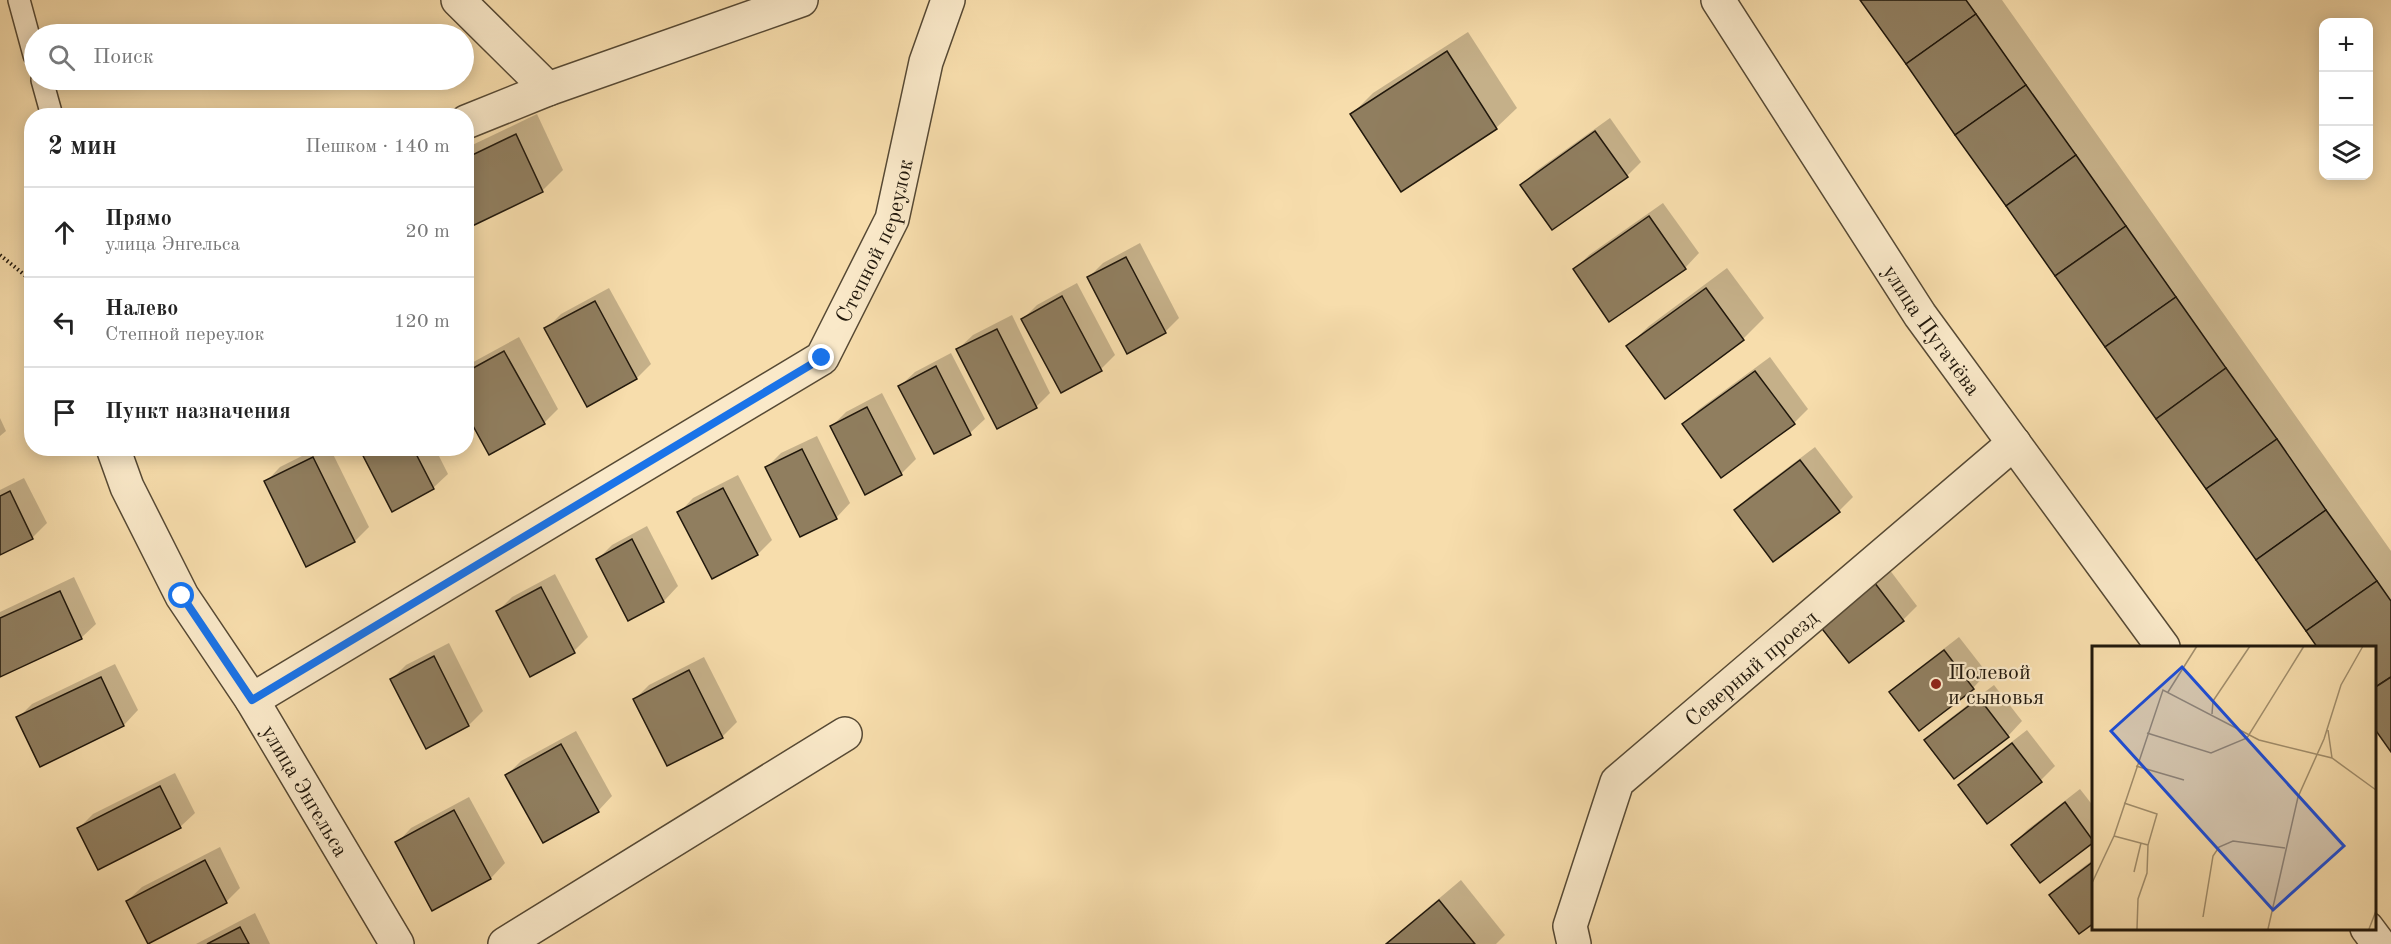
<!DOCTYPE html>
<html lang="ru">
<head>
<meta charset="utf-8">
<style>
  :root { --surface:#fff; --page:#f2f2f2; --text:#222; --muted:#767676; --line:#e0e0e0 }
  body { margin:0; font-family:"Old Standard TT",serif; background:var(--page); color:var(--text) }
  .controls { position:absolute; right:18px; top:18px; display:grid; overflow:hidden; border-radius:12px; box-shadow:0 3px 15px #0003 }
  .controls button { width:54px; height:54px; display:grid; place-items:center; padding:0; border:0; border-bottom:2px solid var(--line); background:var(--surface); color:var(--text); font:30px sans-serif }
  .stop { position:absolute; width:18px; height:18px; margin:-14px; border:4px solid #1a73e8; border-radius:50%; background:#fff }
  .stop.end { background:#1a73e8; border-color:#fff; box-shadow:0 2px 6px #0008 }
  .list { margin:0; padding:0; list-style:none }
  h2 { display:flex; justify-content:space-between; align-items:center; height:78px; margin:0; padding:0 24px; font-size:26px }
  h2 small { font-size:20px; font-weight:400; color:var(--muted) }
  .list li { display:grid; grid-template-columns:39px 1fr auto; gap:18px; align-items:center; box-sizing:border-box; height:90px; padding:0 24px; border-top:2px solid var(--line) }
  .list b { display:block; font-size:22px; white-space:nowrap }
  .list p { margin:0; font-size:20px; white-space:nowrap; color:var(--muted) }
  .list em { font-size:20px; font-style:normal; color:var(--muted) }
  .icon { flex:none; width:33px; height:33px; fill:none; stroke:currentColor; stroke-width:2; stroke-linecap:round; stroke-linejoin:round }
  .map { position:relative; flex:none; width:2391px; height:944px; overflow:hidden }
  .search { position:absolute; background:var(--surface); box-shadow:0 3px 15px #0003; left:24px; top:24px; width:450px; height:66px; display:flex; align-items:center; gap:15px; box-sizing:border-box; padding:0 21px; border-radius:33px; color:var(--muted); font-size:22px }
  .panel { position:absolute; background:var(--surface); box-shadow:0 3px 15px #0003; left:24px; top:108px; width:450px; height:348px; border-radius:24px }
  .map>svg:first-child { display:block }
</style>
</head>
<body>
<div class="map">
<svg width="2391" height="944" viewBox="0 0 2391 944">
  <rect width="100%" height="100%" fill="#f7ddac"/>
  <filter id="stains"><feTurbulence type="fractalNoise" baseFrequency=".00333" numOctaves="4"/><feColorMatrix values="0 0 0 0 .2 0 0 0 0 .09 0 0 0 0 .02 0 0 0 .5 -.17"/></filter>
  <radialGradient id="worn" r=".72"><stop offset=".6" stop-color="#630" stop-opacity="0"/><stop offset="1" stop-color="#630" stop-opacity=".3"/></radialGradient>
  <!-- shadow -->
  <g fill="#0003">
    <polygon points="1862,0 2002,0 2391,551 2391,749 2374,647 2319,647"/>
    <polygon points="1468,32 1517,108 1496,128 1352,114 1373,93"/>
    <polygon points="537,114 563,170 543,190 466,227 466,148"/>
    <polygon points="1610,118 1641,162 1627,176 1522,185 1536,171"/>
    <polygon points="1663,203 1699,253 1685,268 1575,269 1589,255"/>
    <polygon points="1140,243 1179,318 1165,332 1089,277 1103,263"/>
    <polygon points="1727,268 1764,318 1743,339 1665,397 1628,346 1649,326"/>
    <polygon points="1077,283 1115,355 1101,369 1023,319 1037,305"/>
    <polygon points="609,288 651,364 637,378 588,405 546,329 561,314"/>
    <polygon points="1012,315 1050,393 1036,407 958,349 973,335"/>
    <polygon points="519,337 558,409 544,423 466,410 466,366"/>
    <polygon points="951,353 985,419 970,433 935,452 900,386 915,372"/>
    <polygon points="1770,357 1808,409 1794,423 1684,425 1698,410"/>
    <polygon points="882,393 916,459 901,474 866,492 832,426 846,412"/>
    <polygon points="0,418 6,431 0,436"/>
    <polygon points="817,436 850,503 836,518 767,467 781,453"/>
    <polygon points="1815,447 1853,497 1839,511 1736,510 1750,496"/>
    <polygon points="318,448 330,448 369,527 355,541 307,565 266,482 280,467"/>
    <polygon points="361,448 435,448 448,474 433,488"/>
    <polygon points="738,475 772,540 758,554 679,513 693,498"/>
    <polygon points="24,478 47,523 33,537 0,554 0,490"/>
    <polygon points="647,526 678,586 664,601 629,619 598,559 612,545"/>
    <polygon points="1889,569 1917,606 1903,620 1821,625"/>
    <polygon points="555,574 588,637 574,651 497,612 512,597"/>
    <polygon points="74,577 96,624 81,638 0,676 0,612"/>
    <polygon points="1959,637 1987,673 1973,688 1891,692 1906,678"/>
    <polygon points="449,643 483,711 469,725 427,747 392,679 406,665"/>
    <polygon points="704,657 737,722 722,737 668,764 635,699 649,685"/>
    <polygon points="115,664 138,710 124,725 40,765 18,718 32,704"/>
    <polygon points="1994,685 2022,721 2008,736 1926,740 1940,726"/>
    <polygon points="2027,730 2055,766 2041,780 1988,822 1960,785 1974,771"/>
    <polygon points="576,731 612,796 598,811 507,775 521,761"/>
    <polygon points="175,773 195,813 180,827 79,828 93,814"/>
    <polygon points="2080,789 2094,807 2094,840 2041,881 2013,845 2027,830"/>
    <polygon points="469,797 505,863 491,878 433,909 397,843 411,828"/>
    <polygon points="220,847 240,888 226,902 127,901 142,887"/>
    <polygon points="2094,859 2094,921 2051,895 2065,881"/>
    <polygon points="1461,880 1505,935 1496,944 1385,944"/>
    <polygon points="255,913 270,944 196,944"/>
  </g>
  <!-- building -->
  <g fill="#907e5f" stroke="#21180c" stroke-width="1.5">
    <polygon points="1860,0 1966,0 1976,14 1906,64"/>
    <polygon points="1976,14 2026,85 1955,135 1906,64"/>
    <polygon points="1447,51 1497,129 1401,192 1350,114"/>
    <polygon points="2026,85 2076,155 2006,206 1955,135"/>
    <polygon points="1595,131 1628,177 1552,230 1520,185"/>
    <polygon points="516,134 543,192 466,229 466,158"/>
    <polygon points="2076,155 2126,226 2055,276 2006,206"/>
    <polygon points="1649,216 1686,269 1609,322 1573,269"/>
    <polygon points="2126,226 2176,297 2105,347 2055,276"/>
    <polygon points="1126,257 1166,333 1127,354 1087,277"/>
    <polygon points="1706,288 1744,340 1665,399 1626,346"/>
    <polygon points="1062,296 1102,371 1061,393 1021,319"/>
    <polygon points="2176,297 2226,368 2156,419 2105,347"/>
    <polygon points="595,301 637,379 587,407 544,328"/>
    <polygon points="997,329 1037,408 997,429 956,349"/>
    <polygon points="504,351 545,424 489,455 466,413 466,372"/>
    <polygon points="936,366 971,435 934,454 898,386"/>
    <polygon points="2226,368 2277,439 2206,489 2156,419"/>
    <polygon points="1755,371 1795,424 1721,478 1682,424"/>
    <polygon points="867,407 902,475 865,495 830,426"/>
    <polygon points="2277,439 2326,510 2256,560 2206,489"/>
    <polygon points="359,448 413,448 434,489 392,512"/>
    <polygon points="802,449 837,519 800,537 765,467"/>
    <polygon points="313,457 355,542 306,567 264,481"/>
    <polygon points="1800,460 1840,512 1773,562 1734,510"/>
    <polygon points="723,488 758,555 712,579 677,512"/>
    <polygon points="10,491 33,539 0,555 0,496"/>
    <polygon points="2326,510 2377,581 2306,631 2256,560"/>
    <polygon points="632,539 664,602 628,621 596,559"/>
    <polygon points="2377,581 2391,601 2391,677 2374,688 2374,647 2317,647 2306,631"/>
    <polygon points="1874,582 1904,621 1849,663 1819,625"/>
    <polygon points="541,587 575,653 530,677 496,611"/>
    <polygon points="60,591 82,639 0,677 0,618"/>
    <polygon points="1944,650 1974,689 1919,731 1889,692"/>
    <polygon points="434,656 469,726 426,749 390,679"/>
    <polygon points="689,670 723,738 667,766 633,699"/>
    <polygon points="101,677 124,726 40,767 16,717"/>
    <polygon points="2391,677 2391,752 2374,728 2374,688"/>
    <polygon points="1979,698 2009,737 1954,779 1924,740"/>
    <polygon points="2012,743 2042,782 1987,824 1958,785"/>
    <polygon points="561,744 599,812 543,843 505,775"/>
    <polygon points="160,786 181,828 98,870 77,828"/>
    <polygon points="2065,802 2094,842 2040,883 2011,845"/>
    <polygon points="454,810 491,879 432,911 395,842"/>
    <polygon points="205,860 227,903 148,944 126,901"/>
    <polygon points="2094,861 2094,923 2079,934 2049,895"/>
    <polygon points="1439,900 1475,944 1386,944"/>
    <polygon points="240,927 249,944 207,944"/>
  </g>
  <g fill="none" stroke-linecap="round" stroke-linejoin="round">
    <!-- service casing -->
    <g stroke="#564934" stroke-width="24">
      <g id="service">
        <polyline points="19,0 34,55"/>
        <polyline points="42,80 52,116"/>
      </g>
    </g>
    <!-- minor casing -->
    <g stroke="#564934" stroke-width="36">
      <g id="minor">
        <polyline points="458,0 548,89"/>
        <path id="s1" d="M1718,0L1920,315L2163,647"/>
        <polyline points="466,122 548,89 801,0"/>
        <path id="s2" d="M113,448L127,487L182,596L252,700L397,944"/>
        <path id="s3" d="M252,700L822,358L892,219L926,62L948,0"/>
        <polyline points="2367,928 2379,944"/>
        <polyline points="505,944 845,734"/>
        <path id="s4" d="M1574,944L1570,926L1617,782L2014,443"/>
      </g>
    </g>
    <!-- path -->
    <polyline stroke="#21180c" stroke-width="4" stroke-dasharray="1.5 3" stroke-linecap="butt" points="0,255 32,281"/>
    <!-- service -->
    <use href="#service" stroke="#fae9c9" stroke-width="21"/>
    <!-- minor -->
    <use href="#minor" stroke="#fae9c9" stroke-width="33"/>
  </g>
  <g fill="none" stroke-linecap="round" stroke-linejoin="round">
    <!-- route -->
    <polyline stroke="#1a73e8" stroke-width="8" points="182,596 252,700 822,358"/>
  </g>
  <!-- markers -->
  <circle fill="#8f2418" stroke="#fae9c9" stroke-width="2" cx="1936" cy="684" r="6"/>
  <g text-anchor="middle" stroke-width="4.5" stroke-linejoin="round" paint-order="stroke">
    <!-- street labels -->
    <g font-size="22" fill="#21180c" stroke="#fae9c9">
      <text dy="8" stroke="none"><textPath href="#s3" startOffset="794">Степной переулок</textPath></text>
      <text dy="8" stroke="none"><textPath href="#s1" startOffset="393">улица Пугачёва</textPath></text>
      <text dy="8" stroke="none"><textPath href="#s4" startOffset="346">Северный проезд</textPath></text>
      <text dy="8" stroke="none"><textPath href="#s2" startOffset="394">улица Энгельса</textPath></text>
    </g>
    <!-- poi labels -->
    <g font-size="22" fill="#21180c" stroke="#fae9c9" text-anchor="start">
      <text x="1948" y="679">Полевой<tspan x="1948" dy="25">и сыновья</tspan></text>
    </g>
  </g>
  <!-- overview -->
  <g transform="translate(2092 646)">
    <rect width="284" height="284" fill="#f7ddac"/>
    <path fill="none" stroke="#a18e6c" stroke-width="1.5" d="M76,46L105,0M120,68L121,55L158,0M236,84L240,112M55,87L119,107L155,92L212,0M44,120L92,134M32,157L65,168L56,199L55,227L46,253L45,283M22,190L56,199M42,226L49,197M0,237L22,190L71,44L167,94L240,112L284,144M111,271L121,210L127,201L141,195L193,202M176,283L206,151L232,93L249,39L271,0M277,283L284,265"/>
    <path fill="#1d4ed8" fill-opacity="0.15" stroke="#1d4ed8" stroke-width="3" d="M90,21L252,200L181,264L19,85Z"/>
    <rect width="284" height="284" fill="none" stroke="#21180c" stroke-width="3"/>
  </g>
  <rect width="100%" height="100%" filter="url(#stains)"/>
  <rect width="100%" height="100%" fill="url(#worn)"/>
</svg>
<div class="controls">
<button>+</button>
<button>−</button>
<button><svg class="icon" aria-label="layers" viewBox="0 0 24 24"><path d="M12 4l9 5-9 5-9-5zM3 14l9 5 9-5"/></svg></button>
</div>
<div class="stop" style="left:182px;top:596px"></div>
<div class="stop end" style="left:822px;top:358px"></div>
<div class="search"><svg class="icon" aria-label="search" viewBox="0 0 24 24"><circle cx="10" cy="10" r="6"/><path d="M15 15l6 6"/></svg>Поиск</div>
<section class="panel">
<h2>2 мин<small>Пешком · 140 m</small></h2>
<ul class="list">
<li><svg class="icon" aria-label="ahead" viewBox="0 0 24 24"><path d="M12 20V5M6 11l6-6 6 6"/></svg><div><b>Прямо</b><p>улица Энгельса</p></div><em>20 m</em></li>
<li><svg class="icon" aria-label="left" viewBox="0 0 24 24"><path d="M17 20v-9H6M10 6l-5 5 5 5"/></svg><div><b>Налево</b><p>Степной переулок</p></div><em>120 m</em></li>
<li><svg class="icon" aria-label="arrive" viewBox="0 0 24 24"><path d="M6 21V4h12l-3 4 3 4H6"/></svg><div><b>Пункт назначения</b></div></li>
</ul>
</section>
</div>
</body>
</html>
